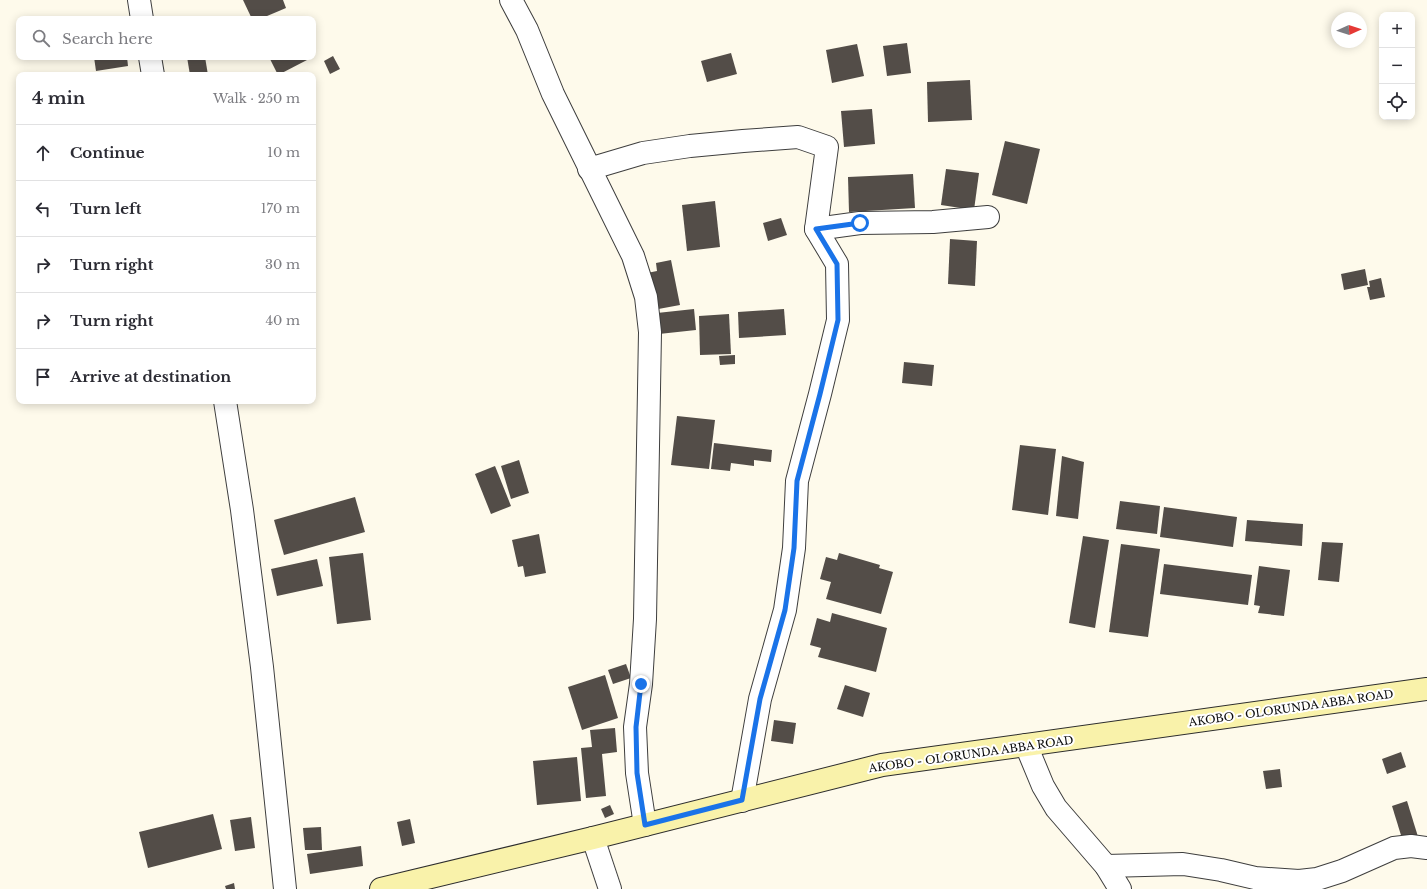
<!DOCTYPE html>
<html lang="en">
<head>
<meta charset="utf-8">
<style>
  :root { --surface:#fff; --page:#f2f2f3; --text:#2b2b33; --muted:#7c7c81; --line:#e1e1e2 }
  body { margin:0; font-family:"Libre Baskerville",serif; background:var(--page); color:var(--text) }
  .controls { position:absolute; right:12px; top:12px; display:grid; overflow:hidden; border-radius:8px; box-shadow:0 2px 10px #0003 }
  .controls button { width:36px; height:36px; display:grid; place-items:center; padding:0; border:0; border-bottom:1px solid var(--line); background:var(--surface); color:var(--text); font:20px sans-serif }
  .compass { position:absolute; left:1331px; top:12px; width:36px; height:36px; border-radius:50%; background:var(--surface); box-shadow:0 2px 10px #0003; rotate:87deg }
  .stop { position:absolute; width:12px; height:12px; margin:-9px; border:3px solid #1a73e8; border-radius:50%; background:#fff }
  .stop.end { background:#1a73e8; border-color:#fff; box-shadow:0 1px 4px #0008 }
  .list { margin:0; padding:0; list-style:none }
  h2 { display:flex; justify-content:space-between; align-items:center; height:52px; margin:0; padding:0 16px; font-size:17px }
  h2 small { font-size:13px; font-weight:400; color:var(--muted) }
  .list li { display:grid; grid-template-columns:26px 1fr auto; gap:12px; align-items:center; box-sizing:border-box; height:56px; padding:0 16px; border-top:1px solid var(--line) }
  .list b { display:block; font-size:15px; white-space:nowrap }
  .list em { font-size:13px; font-style:normal; color:var(--muted) }
  .icon { flex:none; width:22px; height:22px; fill:none; stroke:currentColor; stroke-width:2; stroke-linecap:round; stroke-linejoin:round }
  .map { position:relative; flex:none; width:1427px; height:889px; overflow:hidden }
  .search { position:absolute; background:var(--surface); box-shadow:0 2px 10px #0003; left:16px; top:16px; width:300px; height:44px; display:flex; align-items:center; gap:10px; box-sizing:border-box; padding:0 14px; border-radius:8px; color:var(--muted); font-size:15px }
  .panel { position:absolute; background:var(--surface); box-shadow:0 2px 10px #0003; left:16px; top:72px; width:300px; height:332px; border-radius:8px }
  .map>svg:first-child { display:block }
</style>
</head>
<body>
<div class="map">
<svg width="1427" height="889" viewBox="0 0 1427 889">
  <rect width="100%" height="100%" fill="#fefaeb"/>
  <!-- building -->
  <g fill="#534d48">
    <polygon points="243,0 283,0 286,8 260,19 252,19"/>
    <polygon points="907,43 911,73 887,76 883,46"/>
    <polygon points="857,44 864,76 832,83 826,50"/>
    <polygon points="731,53 737,74 707,82 701,61"/>
    <polygon points="333,56 340,69 330,74 324,61"/>
    <polygon points="94,57 127,57 128,66 96,71"/>
    <polygon points="187,57 205,57 208,75 190,75"/>
    <polygon points="269,57 305,57 307,60 278,75"/>
    <polygon points="970,80 972,120 928,122 927,82"/>
    <polygon points="872,109 875,144 844,147 841,111"/>
    <polygon points="1005,141 1040,149 1027,204 992,195"/>
    <polygon points="946,169 979,173 974,210 941,205"/>
    <polygon points="913,174 915,208 849,212 848,177"/>
    <polygon points="715,201 720,247 687,251 682,205"/>
    <polygon points="781,218 787,235 768,241 763,223"/>
    <polygon points="950,239 977,241 975,286 948,284"/>
    <polygon points="671,260 680,305 653,310 647,273 657,271 656,263"/>
    <polygon points="1365,269 1368,285 1344,290 1341,274"/>
    <polygon points="1381,278 1385,297 1370,300 1367,287 1370,287 1369,281"/>
    <polygon points="694,309 696,330 659,334 657,313"/>
    <polygon points="784,309 786,335 739,338 738,312"/>
    <polygon points="729,314 731,354 700,355 699,316"/>
    <polygon points="735,355 735,364 720,365 719,356"/>
    <polygon points="904,362 934,365 932,386 902,383"/>
    <polygon points="677,416 715,420 709,469 671,465"/>
    <polygon points="714,443 772,450 771,462 754,460 754,466 731,463 730,471 711,469"/>
    <polygon points="1020,445 1056,449 1048,515 1012,510"/>
    <polygon points="1062,456 1084,462 1078,519 1056,516"/>
    <polygon points="519,460 529,493 511,499 501,466"/>
    <polygon points="495,466 511,506 491,514 475,474"/>
    <polygon points="355,497 365,532 284,555 274,520"/>
    <polygon points="1120,501 1160,506 1157,534 1116,529"/>
    <polygon points="1164,507 1237,517 1233,547 1160,537"/>
    <polygon points="1247,520 1303,524 1302,546 1245,541"/>
    <polygon points="539,534 546,573 525,577 523,566 518,567 512,540"/>
    <polygon points="1083,536 1109,540 1095,628 1069,623"/>
    <polygon points="1322,542 1343,543 1339,582 1318,580"/>
    <polygon points="1121,544 1160,549 1148,637 1109,632"/>
    <polygon points="363,553 371,620 337,624 329,557"/>
    <polygon points="839,553 880,565 879,568 893,572 881,614 826,599 831,582 820,579 826,557 837,560"/>
    <polygon points="317,559 323,586 277,596 271,569"/>
    <polygon points="1164,564 1252,575 1248,605 1160,594"/>
    <polygon points="1259,566 1290,570 1284,616 1258,613 1260,606 1254,605"/>
    <polygon points="832,613 887,628 876,672 818,657 821,648 810,645 817,618 830,622"/>
    <polygon points="626,664 631,678 613,684 608,670"/>
    <polygon points="605,675 618,718 582,730 568,687"/>
    <polygon points="845,685 870,693 863,717 837,709"/>
    <polygon points="774,720 796,723 793,744 771,741"/>
    <polygon points="615,728 617,752 602,754 606,796 586,798 581,748 592,747 590,730"/>
    <polygon points="1401,752 1406,767 1387,774 1382,759"/>
    <polygon points="577,757 581,801 537,805 533,761"/>
    <polygon points="1280,769 1282,787 1266,789 1263,771"/>
    <polygon points="1407,801 1419,840 1404,845 1392,806"/>
    <polygon points="610,805 614,814 605,818 601,809"/>
    <polygon points="213,814 222,849 148,868 139,832"/>
    <polygon points="251,817 255,848 235,851 230,820"/>
    <polygon points="410,819 415,843 402,846 397,822"/>
    <polygon points="321,827 322,850 305,850 303,828"/>
    <polygon points="361,846 363,866 310,874 307,854"/>
    <polygon points="234,883 235,889 226,889 225,886"/>
  </g>
  <g fill="none" stroke-linecap="round" stroke-linejoin="round">
    <!-- street casing -->
    <g stroke="#3e3e3e" stroke-width="24">
      <g id="street">
        <polyline points="139,0 142,19"/>
        <polyline points="511,0 527,30 553,94 633,256 646,297 650,332 645,619 641,684 635,727 637,773 645,825"/>
        <polyline points="150,57 153,75"/>
        <polyline points="589,169 643,153 690,146 743,141 798,137 827,147 816,229 837,264 838,320 820,394 797,481 794,548 785,610 760,699 742,801"/>
        <polyline points="816,229 860,223 933,222 988,217"/>
        <polyline points="225,401 242,510 262,667 285,889"/>
        <polyline points="1026,745 1043,786 1056,808 1106,866 1120,889"/>
        <polyline points="593,838 610,889"/>
        <polyline points="1106,866 1183,864 1221,870 1255,878 1299,881 1317,879 1342,871 1394,848 1411,846 1427,848"/>
      </g>
    </g>
    <!-- secondary casing -->
    <g stroke="#2d2d2d" stroke-width="24">
      <polyline id="secondary" points="381,889 593,838 882,765 1427,689"/>
    </g>
    <!-- street -->
    <use href="#street" stroke="#fff" stroke-width="22"/>
    <!-- secondary -->
    <use href="#secondary" stroke="#f9f2aa" stroke-width="22"/>
  </g>
  <g fill="none" stroke-linecap="round" stroke-linejoin="round">
    <!-- route -->
    <polyline stroke="#1a73e8" stroke-width="5" points="641,684 636,727 637,773 645,825 742,800 760,699 785,610 794,548 797,481 820,394 838,320 837,264 816,229 860,223"/>
  </g>
  <g text-anchor="middle" stroke-width="4" stroke-linejoin="round" paint-order="stroke">
    <!-- street labels -->
    <g font-size="11" fill="#0b0b0b" stroke="#fff">
      <text transform="translate(1291 708) rotate(-8)" y="4">AKOBO - OLORUNDA ABBA ROAD</text>
      <text transform="translate(971 754) rotate(-8)" y="4">AKOBO - OLORUNDA ABBA ROAD</text>
    </g>
  </g>
</svg>
<div class="controls">
<button>+</button>
<button>−</button>
<button><svg class="icon" aria-label="locate" viewBox="0 0 24 24"><circle cx="12" cy="12" r="6"/><path d="M12 2v4M12 18v4M2 12h4M18 12h4"/></svg></button>
</div>
<svg class="compass" viewBox="-18 -18 36 36"><path d="M0-13l5 13h-10z" fill="#e53935"/><path d="M0 13l5-13h-10z" fill="#7c7c81"/></svg>
<div class="stop" style="left:860px;top:223px"></div>
<div class="stop end" style="left:641px;top:684px"></div>
<div class="search"><svg class="icon" aria-label="search" viewBox="0 0 24 24"><circle cx="10" cy="10" r="6"/><path d="M15 15l6 6"/></svg>Search here</div>
<section class="panel">
<h2>4 min<small>Walk · 250 m</small></h2>
<ul class="list">
<li><svg class="icon" aria-label="ahead" viewBox="0 0 24 24"><path d="M12 20V5M6 11l6-6 6 6"/></svg><div><b>Continue</b></div><em>10 m</em></li>
<li><svg class="icon" aria-label="left" viewBox="0 0 24 24"><path d="M17 20v-9H6M10 6l-5 5 5 5"/></svg><div><b>Turn left</b></div><em>170 m</em></li>
<li><svg class="icon" aria-label="right" viewBox="0 0 24 24"><path d="M7 20v-9h11M14 6l5 5-5 5"/></svg><div><b>Turn right</b></div><em>30 m</em></li>
<li><svg class="icon" aria-label="right" viewBox="0 0 24 24"><path d="M7 20v-9h11M14 6l5 5-5 5"/></svg><div><b>Turn right</b></div><em>40 m</em></li>
<li><svg class="icon" aria-label="arrive" viewBox="0 0 24 24"><path d="M6 21V4h12l-3 4 3 4H6"/></svg><div><b>Arrive at destination</b></div></li>
</ul>
</section>
</div>
</body>
</html>
